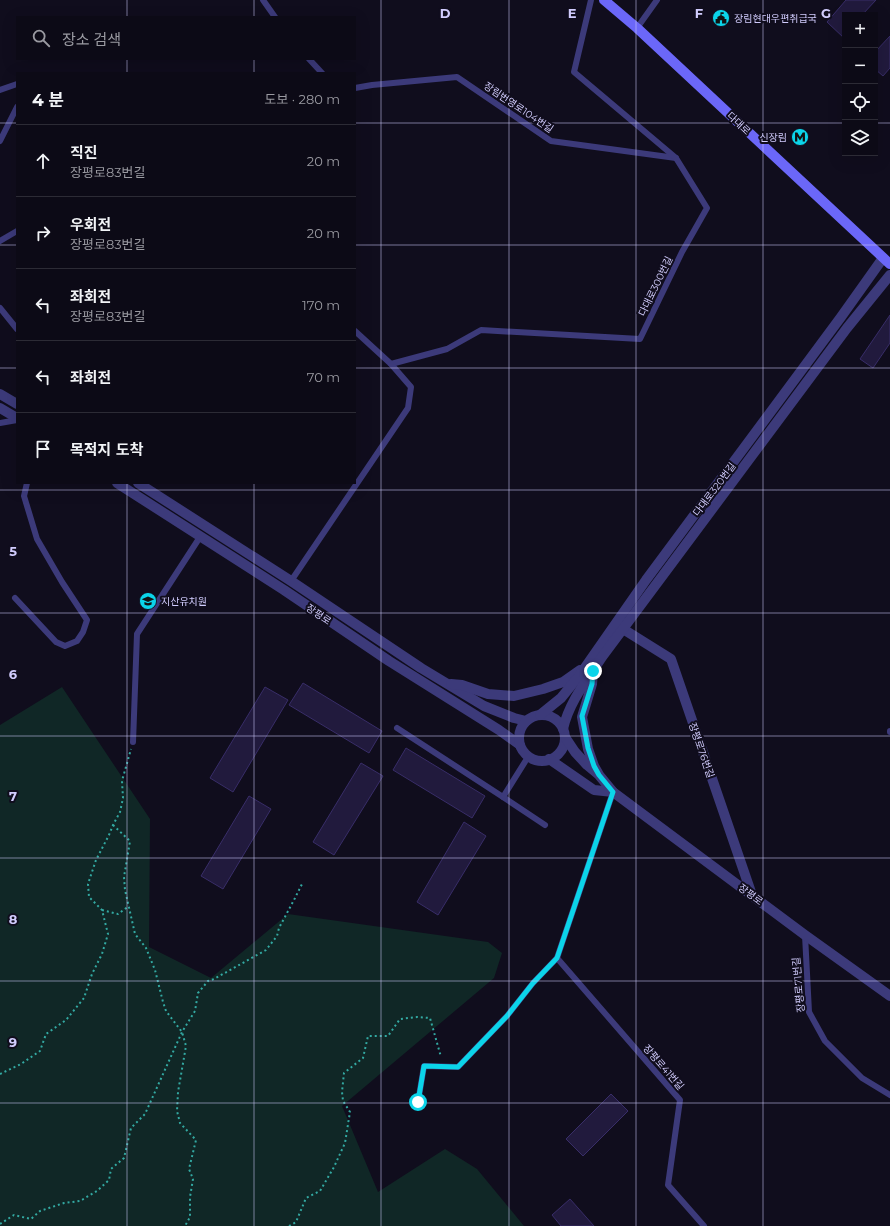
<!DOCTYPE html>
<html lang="ko">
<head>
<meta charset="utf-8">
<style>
  :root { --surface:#0c0a16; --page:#1a1823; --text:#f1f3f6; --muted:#9a9aa1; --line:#2c2b35 }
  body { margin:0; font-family:Montserrat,"Noto Sans KR",sans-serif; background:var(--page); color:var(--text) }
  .controls { position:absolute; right:12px; top:12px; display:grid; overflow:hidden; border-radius:0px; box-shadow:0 4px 16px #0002 }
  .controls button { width:36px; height:36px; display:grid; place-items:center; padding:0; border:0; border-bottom:1px solid var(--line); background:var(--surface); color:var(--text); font:20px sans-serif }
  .stop { position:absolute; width:12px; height:12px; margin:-9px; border:3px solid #0bd4e9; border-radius:50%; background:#fff }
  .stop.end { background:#0bd4e9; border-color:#fff; box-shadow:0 1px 4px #0008 }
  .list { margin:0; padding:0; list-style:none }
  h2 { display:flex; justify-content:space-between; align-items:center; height:52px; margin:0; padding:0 16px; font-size:17px }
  h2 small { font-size:13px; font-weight:400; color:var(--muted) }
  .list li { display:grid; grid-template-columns:26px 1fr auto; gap:12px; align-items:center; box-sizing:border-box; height:72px; padding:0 16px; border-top:1px solid var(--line) }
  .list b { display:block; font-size:15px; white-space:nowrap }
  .list p { margin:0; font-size:13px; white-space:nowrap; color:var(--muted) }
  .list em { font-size:13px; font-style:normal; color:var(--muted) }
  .icon { flex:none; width:22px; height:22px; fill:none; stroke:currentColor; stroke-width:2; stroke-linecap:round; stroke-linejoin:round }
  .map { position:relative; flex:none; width:890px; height:1226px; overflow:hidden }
  .search { position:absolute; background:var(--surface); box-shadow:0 4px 16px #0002; left:16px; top:16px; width:340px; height:44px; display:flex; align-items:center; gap:10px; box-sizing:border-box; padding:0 14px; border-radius:0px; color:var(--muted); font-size:15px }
  .panel { position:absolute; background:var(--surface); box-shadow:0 4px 16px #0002; left:16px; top:72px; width:340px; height:412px; border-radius:0px }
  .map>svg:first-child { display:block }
</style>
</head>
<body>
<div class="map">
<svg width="890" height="1226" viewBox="0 0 890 1226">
  <rect width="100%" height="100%" fill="#100d1d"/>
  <!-- green -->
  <polygon fill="#102726" points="62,687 150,819 149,947 211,978 288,914 488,942 502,953 494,978 342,1106 378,1192 445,1149 477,1169 524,1226 0,1226 0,725"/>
  <!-- building -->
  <g fill="#211a3d" stroke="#382d68">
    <polygon points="846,0 876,0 862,15 845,15 845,39 827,22"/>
    <polygon points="890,36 890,68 883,76 875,69 875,52"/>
    <polygon points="890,315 890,343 873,368 860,359"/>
    <polygon points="303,683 382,731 369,753 289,705"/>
    <polygon points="265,687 288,700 233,792 210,778"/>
    <polygon points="406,748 485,796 472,818 393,770"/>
    <polygon points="361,763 383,776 334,855 313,842"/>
    <polygon points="249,796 271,809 223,889 201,876"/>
    <polygon points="464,822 486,836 438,915 417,902"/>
    <polygon points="611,1094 628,1111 583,1156 566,1139"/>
    <polygon points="570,1199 594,1226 561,1226 552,1215"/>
  </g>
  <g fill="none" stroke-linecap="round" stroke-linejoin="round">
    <!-- path -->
    <g stroke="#33a9a2" stroke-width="2" stroke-dasharray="2 3" stroke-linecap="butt">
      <polyline points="113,825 130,841 124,877 125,890 135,934 146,948 155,970 163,1002 166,1011 182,1032 186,1046 178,1092 177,1111 180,1123 196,1140 189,1169 193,1179 190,1197 190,1217 185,1226"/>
      <polyline points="102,910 118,914 129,906"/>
      <polyline points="0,1074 21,1064 40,1051 46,1034 66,1020 84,998 92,974 102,954 108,934 102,910 89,897 88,884 96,860 109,835 113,825 120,812 123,798 122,781 131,749"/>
      <polyline points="0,1224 14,1215 31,1219 40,1211 64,1203 80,1201 97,1191 109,1180 111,1169 124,1158 131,1128 145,1114 182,1032 195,1011 198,993 208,981 214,979 266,950 277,936 279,928 295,898 303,882"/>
      <polyline points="289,1226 296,1222 306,1198 320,1191 334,1167 345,1143 350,1112 343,1101 342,1092 344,1073 363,1058 368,1036 388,1036 400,1019 417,1017 430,1018 441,1057"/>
    </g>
    <!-- service -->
    <g stroke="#3c3a7a" stroke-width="6">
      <polyline points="263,0 275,17"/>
      <polyline points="637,28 657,0"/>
      <polyline points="309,59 322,73"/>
      <polyline points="355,88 372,85 457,77 551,141 676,158"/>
      <polyline points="0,90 17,84"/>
      <polyline points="0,141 17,107"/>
      <polyline points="0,241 17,231"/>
      <polyline points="0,308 17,329"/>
      <polyline points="355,331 391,364 447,349 481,330 640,339 682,252 707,208 676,158 574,72 591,0"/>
      <polyline points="0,423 17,420"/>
      <polyline points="291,581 408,408 411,387 391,364"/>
      <polyline points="15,598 56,642 65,646 77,641 83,632 87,620 62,582 37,539 24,496 27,483"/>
      <polyline points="397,728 503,797 545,825"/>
      <polyline points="890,731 890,732"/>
      <polyline points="133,742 137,634 200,537"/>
      <polyline points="503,797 528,757"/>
      <polyline points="805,935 809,1012 825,1041 862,1078 890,1095"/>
      <polyline points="557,958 680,1100 668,1185 704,1226"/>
      <polyline points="418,1102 424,1066 458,1067 507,1016 533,983 557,958 613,792"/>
    </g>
    <!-- minor -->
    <polyline stroke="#3c3a7a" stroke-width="10" points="623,629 671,659 752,895"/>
    <!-- tertiary -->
    <g stroke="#3c3a7a" stroke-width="10">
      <polyline points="0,394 17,404"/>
      <polyline points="0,408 17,418"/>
      <polyline points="117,483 284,590 389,661 499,730 520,745"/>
      <polyline points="138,483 291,581 421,668 484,706 514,718 526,721"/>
      <polyline points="593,672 592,684 582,717 588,749 594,766 598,773"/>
      <polyline points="451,684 462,685 488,694 514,696 543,689 563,682 580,670"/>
      <circle cx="542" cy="738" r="23"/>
      <polyline points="540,715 561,698 579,676 646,580 841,317 883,258"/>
      <path d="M563,729C569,702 587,680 602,657L847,328L890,275"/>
      <polyline points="565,737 575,752 587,765 599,775 613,792 805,935 890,996"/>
      <polyline points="549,759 594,790 613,792"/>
    </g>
    <!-- secondary -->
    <polyline stroke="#6b67f8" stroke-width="10" points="604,0 637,28 890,264"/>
  </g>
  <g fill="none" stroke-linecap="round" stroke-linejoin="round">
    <!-- route -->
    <polyline stroke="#0bd4e9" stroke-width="5" points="418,1102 424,1066 458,1067 507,1016 533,983 557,958 613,792 599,775 594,766 588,748 582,716 592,684 593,671"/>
  </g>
  <!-- grid -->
  <path fill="none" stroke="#d1ccfd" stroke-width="1" stroke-opacity="0.55" d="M127,0V17M254,0V17M381,0V1226M509,0V1226M636,0V1226M763,0V1226M127,59V73M254,59V73M0,123H17M355,123H845M875,123H890M0,245H17M355,245H890M0,368H17M355,368H890M127,483V1226M254,483V1226M0,490H890M0,613H890M0,736H890M0,858H890M0,981H890M0,1103H890"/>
  <!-- icons -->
  <defs>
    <g id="civic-disc" transform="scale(0.9)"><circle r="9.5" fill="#0bd4e9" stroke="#100d1d"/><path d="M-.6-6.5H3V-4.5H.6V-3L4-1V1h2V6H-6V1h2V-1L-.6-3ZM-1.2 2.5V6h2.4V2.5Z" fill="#111"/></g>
    <g id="metro-disc" transform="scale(0.9)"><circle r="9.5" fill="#0bd4e9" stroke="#100d1d"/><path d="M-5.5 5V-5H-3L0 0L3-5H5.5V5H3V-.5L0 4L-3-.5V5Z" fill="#111"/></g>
    <g id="school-disc" transform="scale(0.9)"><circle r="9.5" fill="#0bd4e9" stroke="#100d1d"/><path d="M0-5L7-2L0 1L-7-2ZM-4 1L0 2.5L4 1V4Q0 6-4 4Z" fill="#111"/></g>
  </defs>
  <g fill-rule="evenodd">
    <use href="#civic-disc" x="721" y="18"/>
    <use href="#metro-disc" x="800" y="137"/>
    <use href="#school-disc" x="148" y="601"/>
  </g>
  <g text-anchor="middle" stroke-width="4" stroke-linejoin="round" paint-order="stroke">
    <!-- poi labels -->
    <g font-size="10" fill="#d1ccfd" stroke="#100d1d" text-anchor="start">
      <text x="734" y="22">장림현대우편취급국</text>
      <text x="787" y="141" text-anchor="end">신장림</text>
      <text x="161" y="605">지산유치원</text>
    </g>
    <!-- street labels -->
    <g font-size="10" fill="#d1ccfd" stroke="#100d1d">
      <text transform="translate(519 107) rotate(34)" y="4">장림번영로104번길</text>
      <text transform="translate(739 123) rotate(43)" y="4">다대로</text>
      <text transform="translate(655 286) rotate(-64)" y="4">다대로300번길</text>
      <text transform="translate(714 489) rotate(-53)" y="4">다대로320번길</text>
      <text transform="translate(319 614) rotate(34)" y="4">장평로</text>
      <text transform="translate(702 750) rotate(71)" y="4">장평로76번길</text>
      <text transform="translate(751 894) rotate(37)" y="4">장평로</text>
      <text transform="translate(798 985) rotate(-95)" y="4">장평로71번길</text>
      <text transform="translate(664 1067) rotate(49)" y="4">장평로41번길</text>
    </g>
  </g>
  <g font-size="13" text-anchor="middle" font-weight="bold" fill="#d1ccfd" stroke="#100d1d" stroke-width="4" stroke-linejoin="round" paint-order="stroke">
    <text x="445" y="18">D</text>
    <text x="572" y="18">E</text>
    <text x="699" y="18">F</text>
    <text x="826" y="18">G</text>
    <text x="13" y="556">5</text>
    <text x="13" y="679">6</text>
    <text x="13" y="801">7</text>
    <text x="13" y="924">8</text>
    <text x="13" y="1047">9</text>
  </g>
</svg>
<div class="controls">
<button>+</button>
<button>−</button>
<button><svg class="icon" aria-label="locate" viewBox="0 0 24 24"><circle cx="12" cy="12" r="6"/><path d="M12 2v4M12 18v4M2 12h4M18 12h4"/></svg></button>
<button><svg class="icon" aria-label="layers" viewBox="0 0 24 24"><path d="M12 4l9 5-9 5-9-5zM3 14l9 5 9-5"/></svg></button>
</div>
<div class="stop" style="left:418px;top:1102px"></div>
<div class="stop end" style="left:593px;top:671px"></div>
<div class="search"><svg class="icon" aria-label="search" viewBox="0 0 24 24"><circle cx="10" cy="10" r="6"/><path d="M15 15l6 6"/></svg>장소 검색</div>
<section class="panel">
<h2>4 분<small>도보 · 280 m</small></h2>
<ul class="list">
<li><svg class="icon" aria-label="ahead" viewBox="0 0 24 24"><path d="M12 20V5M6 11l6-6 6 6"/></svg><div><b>직진</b><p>장평로83번길</p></div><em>20 m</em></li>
<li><svg class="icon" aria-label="right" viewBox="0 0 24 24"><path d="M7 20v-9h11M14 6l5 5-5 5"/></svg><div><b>우회전</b><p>장평로83번길</p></div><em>20 m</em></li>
<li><svg class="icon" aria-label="left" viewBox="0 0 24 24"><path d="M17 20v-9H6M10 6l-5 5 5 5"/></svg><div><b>좌회전</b><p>장평로83번길</p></div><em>170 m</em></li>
<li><svg class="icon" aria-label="left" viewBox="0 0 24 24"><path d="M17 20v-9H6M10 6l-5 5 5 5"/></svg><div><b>좌회전</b></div><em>70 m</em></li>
<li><svg class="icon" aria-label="arrive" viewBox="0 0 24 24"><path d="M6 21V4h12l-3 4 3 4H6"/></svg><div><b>목적지 도착</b></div></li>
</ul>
</section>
</div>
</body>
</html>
